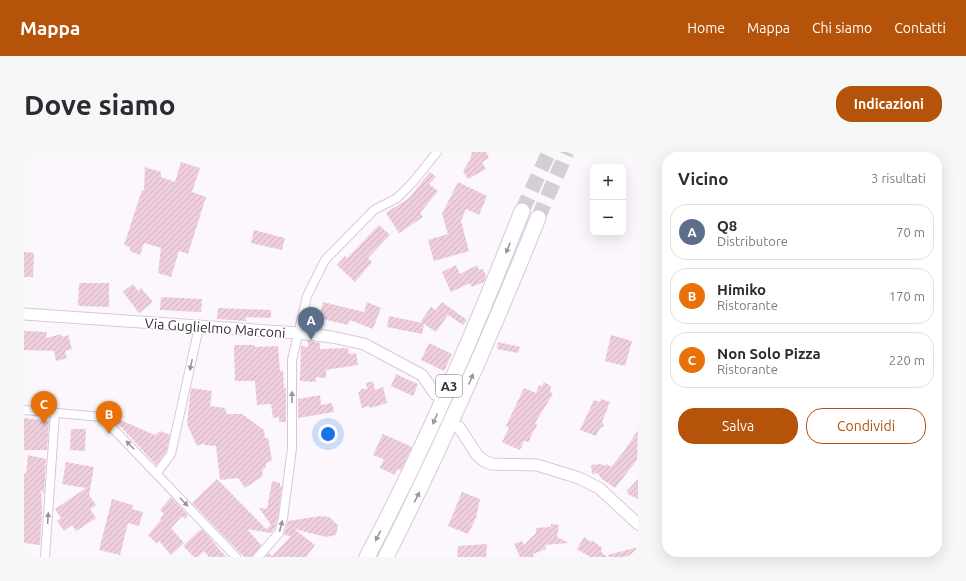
<!DOCTYPE html>
<html lang="it">
<head>
<meta charset="utf-8">
<style>
  :root { --surface:#fff; --page:#f7f7f7; --text:#2b2b33; --muted:#7c7c81; --line:#e1e1e2; --accent:#b45309 }
  body { margin:0; font-family:Ubuntu,sans-serif; background:var(--page); color:var(--text) }
  .controls { position:absolute; right:12px; top:12px; display:grid; overflow:hidden; border-radius:8px; box-shadow:0 4px 16px #0002 }
  .controls button { width:36px; height:36px; display:grid; place-items:center; padding:0; border:0; border-bottom:1px solid var(--line); background:var(--surface); color:var(--text); font:20px sans-serif }
  .you { position:absolute; left:304px; top:282px; width:14px; height:14px; margin:-10px; border:3px solid #fff; border-radius:50%; background:#1a73e8; box-shadow:0 0 0 6px #1a73e833 }
  .badge { display:grid; place-items:center; width:26px; height:26px; border-radius:50%; background:var(--accent); color:#fff; font-size:13px; font-weight:700 }
  .pin { position:absolute; translate:-50% -33px; filter:drop-shadow(0 1px 2px #0008) }
  .pin::after { content:''; position:absolute; top:21px; width:14px; height:12px; background:inherit; clip-path:polygon(0 0,100% 0,50% 100%) }
  .list { margin:0; padding:0; list-style:none }
  h2 { display:flex; justify-content:space-between; align-items:center; height:52px; margin:0; padding:0 16px; font-size:17px }
  h2 small { font-size:13px; font-weight:400; color:var(--muted) }
  .list li { display:grid; grid-template-columns:26px 1fr auto; gap:12px; align-items:center; box-sizing:border-box; height:56px; margin:0 8px 8px; padding:0 8px; border:1px solid var(--line); border-radius:16px }
  .list b { display:block; font-size:15px; white-space:nowrap }
  .list p { margin:0; font-size:13px; white-space:nowrap; color:var(--muted) }
  .list em { font-size:13px; font-style:normal; color:var(--muted) }
  .actions { display:flex; gap:8px; padding:12px 16px }
  .actions a { flex:1; padding:9px 0; border:1px solid var(--accent); border-radius:16px; text-align:center; font-size:14px; color:var(--accent) }
  .actions .main { background:var(--accent); color:#fff }
  .map { position:relative; flex:none; width:614px; height:405px; overflow:hidden; border-radius:16px }
  header { display:flex; align-items:center; gap:24px; box-sizing:border-box; height:56px; padding:0 20px; background:var(--accent); color:#fff }
  header strong { font-size:19px }
  nav { display:flex; gap:22px; margin-inline-start:auto; font-size:14px }
  .intro { display:flex; align-items:center; justify-content:space-between; box-sizing:border-box; height:96px; padding:0 24px }
  h1 { margin:0; font-size:28px }
  .button { padding:10px 18px; border-radius:16px; background:var(--accent); color:#fff; font-size:14px; font-weight:700 }
  main { display:flex; gap:24px; padding:0 24px }
  aside { flex:1; background:var(--surface); border-radius:16px; box-shadow:0 4px 16px #0002 }
  .map>svg:first-child { display:block }
</style>
</head>
<body>
<header>
<strong>Mappa</strong>
<nav><a>Home</a><a>Mappa</a><a>Chi siamo</a><a>Contatti</a></nav>
</header>
<div class="intro"><h1>Dove siamo</h1><a class="button">Indicazioni</a></div>
<main>
<div class="map">
<svg width="614" height="405" viewBox="0 0 614 405">
  <defs>
    <pattern id="building-hatch" width="6" height="6" patternUnits="userSpaceOnUse"><rect width="6" height="6" fill="#efcfdd"/><path d="M-1 1l2-2M0 6l6-6M5 7l2-2" fill="none" stroke="#ceb2be"/></pattern>
  </defs>
  <rect width="100%" height="100%" fill="#fcf7fc"/>
  <!-- building -->
  <g fill="url(#building-hatch)">
    <polygon points="448,0 462,0 465,6 458,10 462,17 444,27 439,19 446,8"/>
    <polygon points="157,10 176,16 168,40 182,45 164,102 155,99 147,125 134,121 137,96 120,91 116,103 106,99 106,95 100,93 118,38 120,38 121,15 137,20 137,25 151,30"/>
    <polygon points="406,20 412,25 405,32 414,39 396,61 399,65 375,81 362,61 385,46"/>
    <polygon points="434,30 463,44 455,63 442,57 437,69 445,99 410,109 404,88 424,82 418,62"/>
    <polygon points="355,73 366,83 344,106 348,110 331,130 313,113 321,104 323,106"/>
    <polygon points="230,78 261,86 258,98 227,91"/>
    <polygon points="0,100 10,101 9,125 0,125"/>
    <polygon points="432,113 436,122 453,113 455,118 459,117 462,124 460,130 448,135 446,131 427,140 418,120"/>
    <polygon points="55,131 85,131 85,155 54,154"/>
    <polygon points="109,132 114,139 117,136 129,150 115,161 99,140"/>
    <polygon points="137,145 178,147 177,160 136,158"/>
    <polygon points="299,150 340,160 343,150 357,156 349,177 326,168 324,173 295,166"/>
    <polygon points="418,150 443,168 439,173 424,163 412,180 400,172 398,182 363,175 365,164 399,171 397,169 407,155 412,158"/>
    <polygon points="194,156 247,158 247,166 222,165 222,169 193,167"/>
    <polygon points="0,179 23,180 22,186 37,182 38,185 44,183 48,197 41,199 43,206 32,209 30,199 0,198"/>
    <polygon points="587,183 608,189 601,214 581,209"/>
    <polygon points="284,189 296,191 296,197 324,196 325,202 332,201 334,213 302,218 302,226 292,225 292,230 276,229 277,194 284,195"/>
    <polygon points="474,190 496,195 494,201 473,197"/>
    <polygon points="405,191 428,202 420,219 397,208"/>
    <polygon points="210,193 231,193 231,195 254,194 256,219 259,219 260,237 262,236 262,270 255,270 255,265 249,266 247,252 233,253 231,229 211,229"/>
    <polygon points="372,222 394,232 389,244 367,234"/>
    <polygon points="349,229 351,238 359,235 363,251 346,256 345,254 338,256 334,240 337,239 337,237 343,237 342,231"/>
    <polygon points="520,230 527,234 526,240 529,242 511,271 513,273 510,279 509,279 505,290 500,289 496,298 478,290 485,276 482,274 500,236 512,241 515,233 518,234"/>
    <polygon points="167,236 188,239 186,254 201,256 203,262 218,262 240,278 241,286 244,286 248,309 242,311 242,315 238,318 239,324 221,336 214,326 196,328 192,294 181,293 180,291 173,294 163,272"/>
    <polygon points="296,243 297,253 308,251 310,260 274,266 274,247"/>
    <polygon points="577,247 586,250 578,270 580,274 576,276 572,284 556,278 570,248 576,250"/>
    <polygon points="87,264 131,283 136,279 146,283 142,300 132,313"/>
    <polygon points="0,266 25,269 23,298 0,298"/>
    <polygon points="47,277 62,277 61,299 46,298"/>
    <polygon points="614,278 613,308 591,336 578,327 573,321 568,322 567,313 577,312 580,314 583,312 587,315 601,298"/>
    <polygon points="359,282 388,295 377,318 373,317 371,323 356,316 360,307 349,303"/>
    <polygon points="4,303 22,307 20,342 17,337 18,359 16,393 0,391 0,321 2,322"/>
    <polygon points="42,310 70,315 65,343 72,353 66,357 72,366 52,379 48,373 40,379 33,369 37,366 31,357 62,336 38,332"/>
    <polygon points="193,327 242,377 247,373 235,356 243,357 248,329 256,331 256,334 258,335 254,365 250,378 247,381 223,377 237,393 229,405 220,405 168,351"/>
    <polygon points="614,327 614,347 604,342 603,339"/>
    <polygon points="438,340 456,347 452,366 444,382 424,374"/>
    <polygon points="147,345 164,363 161,367 158,364 147,376 160,391 147,403 135,389 133,392 124,383 137,368 136,367 140,362 136,358"/>
    <polygon points="88,347 109,353 108,357 119,360 115,374 104,371 96,403 75,398"/>
    <polygon points="296,364 305,365 314,373 312,383 302,385 270,377 291,393 282,405 241,405 245,401 248,404 267,384 260,383 264,369"/>
    <polygon points="527,372 535,373 533,385 545,391 521,393 522,397 509,402 510,405 496,405 490,392 498,389 500,393 512,381 512,376 527,375"/>
    <polygon points="177,377 181,380 202,405 185,405 180,399 174,405 170,405 159,394"/>
    <polygon points="560,385 567,390 568,388 578,396 577,400 583,405 566,405 553,397"/>
    <polygon points="463,392 462,405 433,405 434,394"/>
    <polygon points="614,395 614,405 585,405 584,403"/>
  </g>
  <g fill="none" stroke-linecap="round" stroke-linejoin="round">
    <!-- motorway-tunnel -->
    <g stroke="#d4cfd5" stroke-width="15" stroke-dasharray="15 8" stroke-linecap="butt">
      <polyline points="498,59 525,0"/>
      <polyline points="514,66 543,0"/>
    </g>
    <!-- minor casing -->
    <g stroke="#dac6de" stroke-width="10">
      <g id="minor">
        <polyline points="0,258 78,265 212,405"/>
        <polyline points="133,321 147,302 175,175"/>
        <polyline points="21,405 31,261"/>
        <polyline points="234,405 255,381 259,366 268,296 268,208 283,144 301,108 350,58 373,46 389,30 413,0"/>
      </g>
    </g>
    <!-- tertiary casing -->
    <g stroke="#dac6de" stroke-width="13">
      <g id="tertiary">
        <polyline points="0,162 274,181 308,185 340,192 398,223 411,242"/>
        <polyline points="435,275 453,303 460,309 468,312 513,313 555,326 575,336 614,372"/>
      </g>
    </g>
    <!-- motorway casing -->
    <g stroke="#dac6de" stroke-width="17">
      <g id="motorway">
        <path d="M343,405C402,293 452,177 498,59"/>
        <path d="M362,405C418,294 468,181 514,66"/>
      </g>
    </g>
    <!-- minor -->
    <use href="#minor" stroke="#fff" stroke-width="8"/>
    <!-- tertiary -->
    <use href="#tertiary" stroke="#fff" stroke-width="11"/>
    <!-- motorway -->
    <use href="#motorway" stroke="#fff" stroke-width="15"/>
  </g>
  <!-- one-way arrows -->
  <defs><path id="oneway-solid" d="M-6-.8H1V-3.2L6.5 0L1 3.2V.8H-6Z"/></defs>
  <g fill="#9a969b">
    <use href="#oneway-solid" transform="translate(484 96) rotate(112)"/>
    <use href="#oneway-solid" transform="translate(167 213) rotate(102)"/>
    <use href="#oneway-solid" transform="translate(447 227) rotate(-67)"/>
    <use href="#oneway-solid" transform="translate(268 245) rotate(-90)"/>
    <use href="#oneway-solid" transform="translate(411 267) rotate(114)"/>
    <use href="#oneway-solid" transform="translate(106 293) rotate(-134)"/>
    <use href="#oneway-solid" transform="translate(393 345) rotate(-63)"/>
    <use href="#oneway-solid" transform="translate(160 350) rotate(46)"/>
    <use href="#oneway-solid" transform="translate(24 366) rotate(-86)"/>
    <use href="#oneway-solid" transform="translate(257 374) rotate(-75)"/>
    <use href="#oneway-solid" transform="translate(354 384) rotate(117)"/>
  </g>
  <g text-anchor="middle" stroke-width="3" stroke-linejoin="round" paint-order="stroke">
    <!-- shield labels -->
    <rect fill="#fff" stroke="#726d73" stroke-width="1" x="412" y="223" width="26" height="22" rx="3"/>
    <g font-size="13" font-weight="bold" fill="#362e37">
      <text x="425" y="239">A3</text>
    </g>
    <!-- street labels -->
    <g font-size="14" fill="#362e37" stroke="#fff">
      <text transform="translate(191 176) rotate(4)" y="5">Via Guglielmo Marconi</text>
    </g>
  </g>
</svg>
<div class="controls">
<button>+</button>
<button>−</button>
</div>
<div class="you"></div>
<div class="pin badge" style="left:287px;top:188px;background:#5c6f8a">A</div>
<div class="pin badge" style="left:85px;top:282px;background:#e8710a">B</div>
<div class="pin badge" style="left:20px;top:272px;background:#e8710a">C</div>
</div>
<aside>
<h2>Vicino<small>3 risultati</small></h2>
<ul class="list">
<li><span class="badge" style="background:#5c6f8a">A</span><div><b>Q8</b><p>Distributore</p></div><em>70 m</em></li>
<li><span class="badge" style="background:#e8710a">B</span><div><b>Himiko</b><p>Ristorante</p></div><em>170 m</em></li>
<li><span class="badge" style="background:#e8710a">C</span><div><b>Non Solo Pizza</b><p>Ristorante</p></div><em>220 m</em></li>
</ul>
<div class="actions"><a class="main">Salva</a><a>Condividi</a></div>
</aside>
</main>
</body>
</html>
